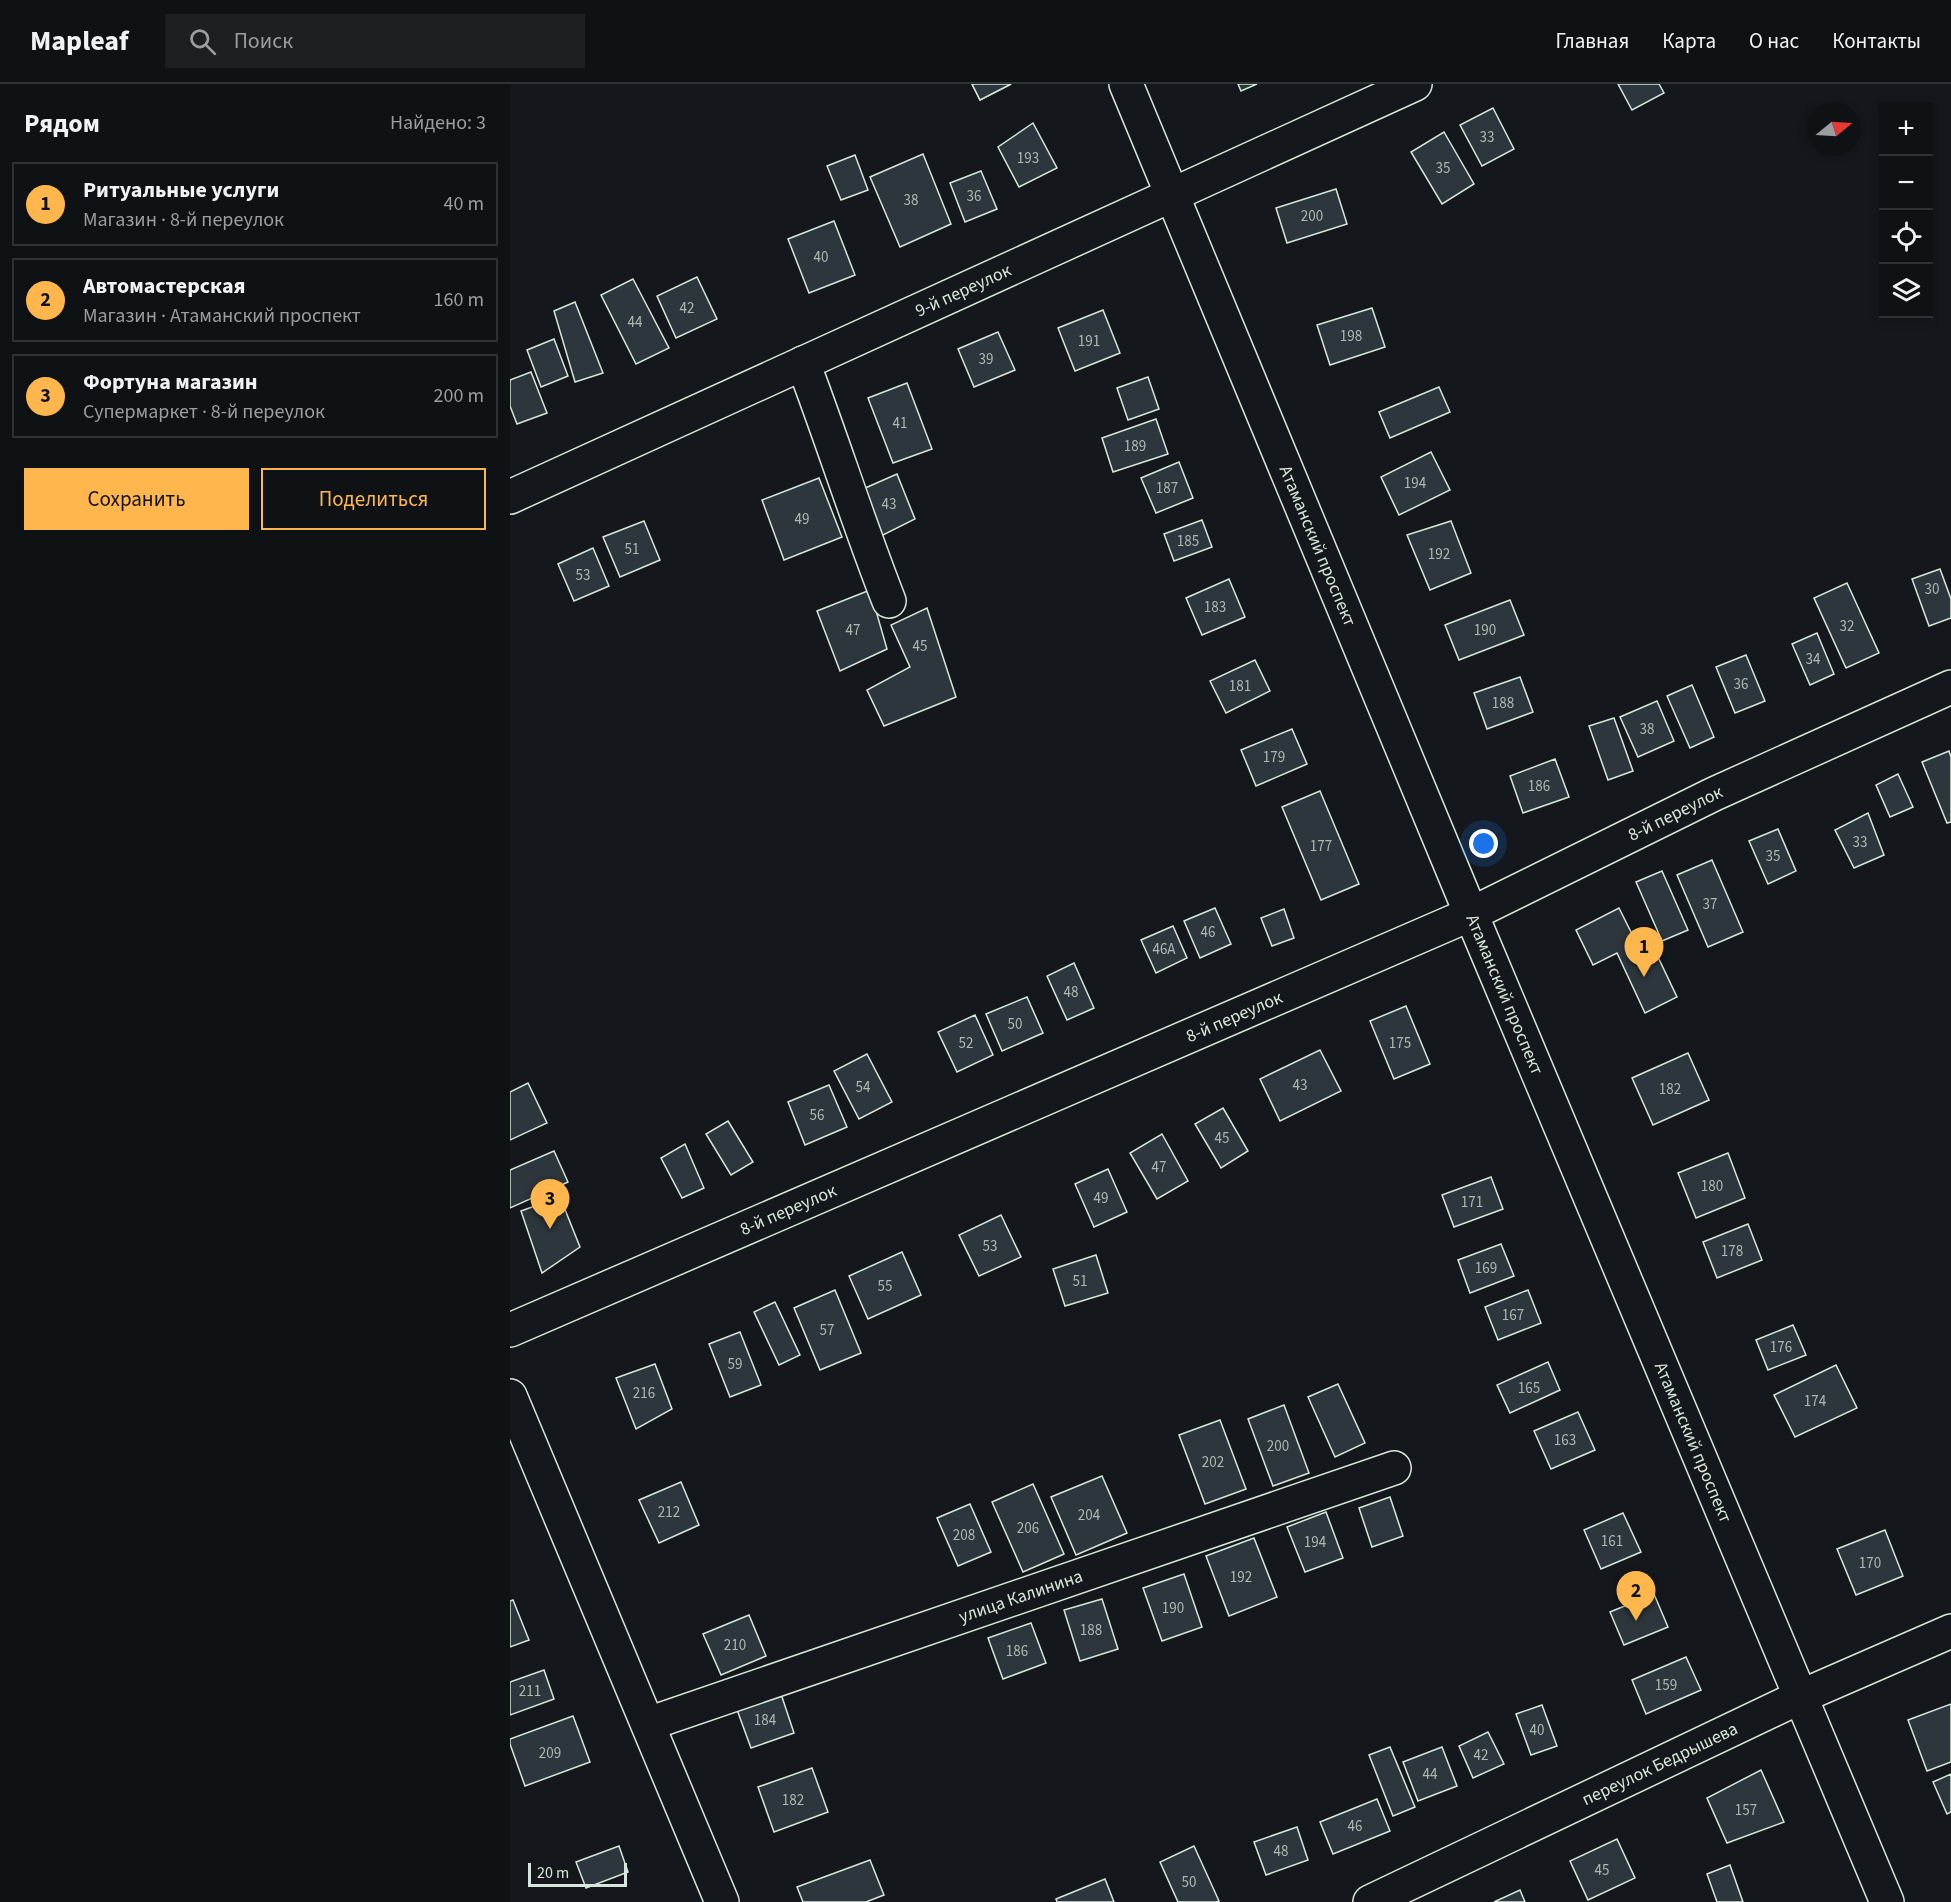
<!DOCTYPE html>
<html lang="ru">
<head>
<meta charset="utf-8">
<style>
  :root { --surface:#0f1215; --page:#1d2022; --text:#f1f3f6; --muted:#9b9ea0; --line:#2f3234; --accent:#ffb74d }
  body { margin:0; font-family:"Source Sans 3",sans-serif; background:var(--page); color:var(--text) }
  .controls { position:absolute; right:18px; top:18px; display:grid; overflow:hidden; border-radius:0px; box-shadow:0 3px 9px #0003 }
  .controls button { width:54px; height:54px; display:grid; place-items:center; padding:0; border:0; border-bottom:2px solid var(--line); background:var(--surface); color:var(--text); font:30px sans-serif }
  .compass { position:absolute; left:1297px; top:18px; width:54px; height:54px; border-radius:50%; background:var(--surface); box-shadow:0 3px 9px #0003; rotate:72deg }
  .scale { position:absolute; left:18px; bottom:15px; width:99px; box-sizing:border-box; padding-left:6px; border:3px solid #d8e6dc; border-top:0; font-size:16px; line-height:21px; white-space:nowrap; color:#d8e6dc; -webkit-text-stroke:4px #14181c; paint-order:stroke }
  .you { position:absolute; left:974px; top:760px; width:21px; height:21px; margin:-15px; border:4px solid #fff; border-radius:50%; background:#1a73e8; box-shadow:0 0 0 9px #1a73e833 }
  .badge { display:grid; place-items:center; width:39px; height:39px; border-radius:50%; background:var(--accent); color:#111; font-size:20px; font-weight:700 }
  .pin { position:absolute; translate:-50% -50px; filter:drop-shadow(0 2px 3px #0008) }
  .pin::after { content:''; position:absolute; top:32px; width:21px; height:18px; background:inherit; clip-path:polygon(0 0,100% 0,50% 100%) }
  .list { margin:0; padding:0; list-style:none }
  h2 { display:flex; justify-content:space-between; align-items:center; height:78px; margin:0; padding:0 24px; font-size:26px }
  h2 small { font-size:20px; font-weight:400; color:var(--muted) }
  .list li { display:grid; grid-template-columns:39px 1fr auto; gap:18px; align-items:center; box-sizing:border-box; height:84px; margin:0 12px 12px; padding:0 12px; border:2px solid var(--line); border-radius:0px }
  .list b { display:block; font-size:22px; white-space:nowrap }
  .list p { margin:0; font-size:20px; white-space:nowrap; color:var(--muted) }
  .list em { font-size:20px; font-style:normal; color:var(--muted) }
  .actions { display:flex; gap:12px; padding:18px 24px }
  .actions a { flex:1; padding:14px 0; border:2px solid var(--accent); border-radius:0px; text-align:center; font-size:21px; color:var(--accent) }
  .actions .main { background:var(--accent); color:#111 }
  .icon { flex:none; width:33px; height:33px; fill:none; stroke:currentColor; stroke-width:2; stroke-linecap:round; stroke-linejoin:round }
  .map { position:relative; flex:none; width:1441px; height:1818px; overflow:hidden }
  header { display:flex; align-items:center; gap:36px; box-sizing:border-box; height:84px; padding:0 30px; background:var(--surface); border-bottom:2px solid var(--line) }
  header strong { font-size:28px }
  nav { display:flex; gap:33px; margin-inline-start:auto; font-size:21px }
  .search { width:420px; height:54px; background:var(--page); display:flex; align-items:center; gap:15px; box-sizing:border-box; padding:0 21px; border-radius:0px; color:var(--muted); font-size:22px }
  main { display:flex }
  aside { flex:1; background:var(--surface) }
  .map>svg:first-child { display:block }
</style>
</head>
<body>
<header>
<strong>Mapleaf</strong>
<div class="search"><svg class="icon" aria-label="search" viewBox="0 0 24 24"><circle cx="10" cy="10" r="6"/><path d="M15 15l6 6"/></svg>Поиск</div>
<nav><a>Главная</a><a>Карта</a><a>О нас</a><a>Контакты</a></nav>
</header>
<main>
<aside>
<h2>Рядом<small>Найдено: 3</small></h2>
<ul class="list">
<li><span class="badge">1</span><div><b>Ритуальные услуги</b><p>Магазин · 8-й переулок</p></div><em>40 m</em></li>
<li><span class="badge">2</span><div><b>Автомастерская</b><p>Магазин · Атаманский проспект</p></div><em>160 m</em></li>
<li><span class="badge">3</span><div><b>Фортуна магазин</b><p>Супермаркет · 8-й переулок</p></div><em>200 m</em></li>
</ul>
<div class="actions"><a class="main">Сохранить</a><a>Поделиться</a></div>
</aside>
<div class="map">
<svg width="1441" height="1818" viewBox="0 0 1441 1818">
  <rect width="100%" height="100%" fill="#14181c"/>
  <!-- building -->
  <g fill="#2c363c" stroke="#d8e6dc" stroke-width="1.5">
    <polygon points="462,0 501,0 470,16"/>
    <polygon points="462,0 501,0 470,16"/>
    <polygon points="728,0 747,0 731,7"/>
    <polygon points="1108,0 1149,0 1154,9 1122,26"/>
    <polygon points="983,24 1004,65 972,82 950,41"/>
    <polygon points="523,39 547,84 509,103 488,63"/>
    <polygon points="934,48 964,100 932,120 901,68"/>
    <polygon points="413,70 441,140 390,163 360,93"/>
    <polygon points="345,71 358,106 331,116 317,82"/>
    <polygon points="471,87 487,125 455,138 440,99"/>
    <polygon points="826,105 837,140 777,159 766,124"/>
    <polygon points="324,137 345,191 299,209 278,155"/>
    <polygon points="187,193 207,235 166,254 147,212"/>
    <polygon points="123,195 159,264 126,280 91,211"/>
    <polygon points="65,218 93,289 65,298 44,227"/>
    <polygon points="862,224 875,263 820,281 807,241"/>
    <polygon points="593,226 610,269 565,287 548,244"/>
    <polygon points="488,248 505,286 464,303 448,265"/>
    <polygon points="44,255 58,292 31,303 17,266"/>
    <polygon points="21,288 37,329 7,340 0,322 0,296"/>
    <polygon points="638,293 649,325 618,336 607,304"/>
    <polygon points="397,299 422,365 383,379 358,314"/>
    <polygon points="929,303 940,328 880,354 869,328"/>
    <polygon points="646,335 658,370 603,388 592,354"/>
    <polygon points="921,368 940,406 889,431 871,393"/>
    <polygon points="669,378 683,414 646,429 631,394"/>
    <polygon points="387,390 405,435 371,452 353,405"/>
    <polygon points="309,394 332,453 274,476 252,416"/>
    <polygon points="692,436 702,463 664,477 654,450"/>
    <polygon points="134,437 150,476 110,493 93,453"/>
    <polygon points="941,437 961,489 920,506 897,451"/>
    <polygon points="83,464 99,502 64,517 48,480"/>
    <polygon points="1430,485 1441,515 1441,534 1419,542 1402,495"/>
    <polygon points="719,495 735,533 692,551 676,514"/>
    <polygon points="1337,499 1369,569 1336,584 1304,514"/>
    <polygon points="360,506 377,565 330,587 307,527"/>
    <polygon points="1000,516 1014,551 949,576 935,541"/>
    <polygon points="417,524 446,613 374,642 357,606 400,583 381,541"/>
    <polygon points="1307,549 1324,590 1300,601 1282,560"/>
    <polygon points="1236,571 1255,617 1225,629 1206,583"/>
    <polygon points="745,576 760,607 716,629 700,597"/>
    <polygon points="1010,593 1023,628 977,645 964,609"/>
    <polygon points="1182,601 1204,653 1180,664 1157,612"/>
    <polygon points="1147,617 1164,657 1128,673 1110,633"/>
    <polygon points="1104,634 1123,687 1098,696 1079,642"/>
    <polygon points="782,645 797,680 746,702 731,666"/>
    <polygon points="1439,667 1441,673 1441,738 1437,739 1412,678"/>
    <polygon points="1045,675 1059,713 1013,729 1000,692"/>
    <polygon points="1388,690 1403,723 1380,733 1366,701"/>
    <polygon points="810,707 849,800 811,816 772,723"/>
    <polygon points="1358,729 1374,771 1344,784 1325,746"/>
    <polygon points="1268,745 1286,787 1258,800 1239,757"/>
    <polygon points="1202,776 1233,848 1198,863 1167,791"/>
    <polygon points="1152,787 1178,846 1152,857 1126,798"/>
    <polygon points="705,824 721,860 690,874 674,837"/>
    <polygon points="1109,824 1125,856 1137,850 1167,913 1135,929 1107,869 1083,881 1066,846"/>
    <polygon points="774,825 784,854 762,862 751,834"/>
    <polygon points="663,842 677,874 646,889 631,856"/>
    <polygon points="564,879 584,924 557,936 537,892"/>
    <polygon points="517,913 533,949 492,967 476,930"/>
    <polygon points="896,922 920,980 884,995 860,937"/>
    <polygon points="465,931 483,971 447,988 428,948"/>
    <polygon points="810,966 831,1007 770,1037 750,995"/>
    <polygon points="1178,969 1199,1016 1143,1041 1122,994"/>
    <polygon points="357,970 382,1018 349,1035 324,987"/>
    <polygon points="18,999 37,1039 0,1056 0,1008"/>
    <polygon points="319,1001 337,1043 295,1061 278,1018"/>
    <polygon points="713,1024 738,1067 711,1084 685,1040"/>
    <polygon points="218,1037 243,1078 221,1091 196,1050"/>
    <polygon points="652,1050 678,1097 647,1115 620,1069"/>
    <polygon points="175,1060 194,1104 172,1114 151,1074"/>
    <polygon points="44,1067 58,1098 0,1124 0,1086"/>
    <polygon points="1218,1069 1235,1114 1186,1134 1168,1089"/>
    <polygon points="598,1085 617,1128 584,1143 565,1100"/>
    <polygon points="981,1093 993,1125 944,1143 932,1111"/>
    <polygon points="50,1113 70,1163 32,1189 11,1127"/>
    <polygon points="491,1131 511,1173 469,1192 449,1151"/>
    <polygon points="1238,1140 1252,1176 1207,1194 1193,1158"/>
    <polygon points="991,1160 1004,1192 960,1209 948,1176"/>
    <polygon points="392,1168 411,1211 358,1235 339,1192"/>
    <polygon points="586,1171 598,1209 555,1222 543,1185"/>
    <polygon points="325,1206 351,1269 310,1286 284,1224"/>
    <polygon points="1018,1206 1031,1239 988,1256 975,1223"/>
    <polygon points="265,1218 290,1271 269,1281 244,1228"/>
    <polygon points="1283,1241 1296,1271 1258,1286 1246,1256"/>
    <polygon points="230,1248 251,1301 220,1313 199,1260"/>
    <polygon points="1038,1278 1050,1306 1000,1329 987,1301"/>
    <polygon points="145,1280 162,1325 126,1345 106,1294"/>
    <polygon points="1326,1281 1347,1324 1285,1353 1264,1311"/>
    <polygon points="828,1300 855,1359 825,1373 798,1313"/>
    <polygon points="774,1321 799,1389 763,1402 738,1335"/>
    <polygon points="1068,1328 1085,1366 1041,1385 1024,1347"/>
    <polygon points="710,1336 736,1405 695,1420 669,1351"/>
    <polygon points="592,1392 617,1449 566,1471 541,1413"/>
    <polygon points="171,1398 189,1441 149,1459 129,1416"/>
    <polygon points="523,1400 554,1470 513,1488 482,1418"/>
    <polygon points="880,1413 893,1452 862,1463 849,1424"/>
    <polygon points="460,1420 481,1468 448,1482 427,1434"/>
    <polygon points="816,1428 833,1474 795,1488 777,1443"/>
    <polygon points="1113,1429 1131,1468 1091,1485 1074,1446"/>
    <polygon points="1375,1446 1393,1492 1346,1511 1327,1465"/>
    <polygon points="744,1454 767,1513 719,1532 696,1472"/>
    <polygon points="674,1490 692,1543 652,1557 633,1504"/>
    <polygon points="1144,1510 1158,1543 1114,1561 1100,1528"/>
    <polygon points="592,1515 608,1565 570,1577 554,1526"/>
    <polygon points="3,1516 19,1556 0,1563 0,1517"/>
    <polygon points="239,1531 256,1572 211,1591 193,1550"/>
    <polygon points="521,1539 536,1579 493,1595 478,1554"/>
    <polygon points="1176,1573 1191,1606 1136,1630 1122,1596"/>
    <polygon points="34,1586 44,1615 0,1631 0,1598"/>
    <polygon points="270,1607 284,1649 241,1664 226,1623"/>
    <polygon points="1441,1620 1441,1678 1417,1687 1398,1636"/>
    <polygon points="1032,1621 1047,1662 1021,1671 1006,1630"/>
    <polygon points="63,1632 80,1678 15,1702 0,1660 0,1655"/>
    <polygon points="978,1648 994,1680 963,1694 949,1662"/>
    <polygon points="880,1663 905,1723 883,1732 859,1671"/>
    <polygon points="932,1663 947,1702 908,1717 893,1678"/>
    <polygon points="302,1684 318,1728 264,1748 248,1703"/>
    <polygon points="1251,1686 1274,1738 1217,1759 1197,1714"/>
    <polygon points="1441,1690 1441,1728 1437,1730 1423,1698"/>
    <polygon points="867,1715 880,1747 823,1770 810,1738"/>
    <polygon points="787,1743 798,1776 756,1791 744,1758"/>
    <polygon points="1107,1755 1125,1794 1078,1816 1060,1777"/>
    <polygon points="109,1762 118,1788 76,1804 66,1778"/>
    <polygon points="684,1762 709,1817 706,1818 668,1818 650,1778"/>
    <polygon points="360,1776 374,1811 356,1818 293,1818 287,1803"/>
    <polygon points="1220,1781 1233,1818 1207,1818 1197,1790"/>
    <polygon points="595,1795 604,1818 547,1818 546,1815"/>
    <polygon points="1010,1806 1015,1818 984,1818"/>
  </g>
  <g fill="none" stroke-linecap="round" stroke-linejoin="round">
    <!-- minor casing -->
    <g stroke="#d8e6dc" stroke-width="36">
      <g id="minor">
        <path id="s1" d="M616,0L961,830L1377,1818"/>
        <path d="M293,279C323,358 348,438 379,517"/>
        <path id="s2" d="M0,413L905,0"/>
        <path id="s3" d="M0,1246L961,830L1204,710L1441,603"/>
        <path id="s4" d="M138,1640L884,1384"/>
        <path id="s5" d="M860,1818L1292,1612L1441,1547"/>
      </g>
    </g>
    <!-- major casing -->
    <g stroke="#d8e6dc" stroke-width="36">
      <polyline id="major" points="0,1312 212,1818"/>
    </g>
    <!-- minor -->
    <use href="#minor" stroke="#14181c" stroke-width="33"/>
    <!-- major -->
    <use href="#major" stroke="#14181c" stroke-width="33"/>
  </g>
  <g text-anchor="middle" stroke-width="4.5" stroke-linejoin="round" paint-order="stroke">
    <!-- number labels -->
    <g font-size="15" fill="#adbab4">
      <text x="977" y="58">33</text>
      <text x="518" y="79">193</text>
      <text x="933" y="89">35</text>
      <text x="464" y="117">36</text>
      <text x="401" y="121">38</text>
      <text x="802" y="137">200</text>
      <text x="311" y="178">40</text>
      <text x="177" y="229">42</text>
      <text x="125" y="243">44</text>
      <text x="841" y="257">198</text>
      <text x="579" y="262">191</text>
      <text x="476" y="280">39</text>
      <text x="390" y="344">41</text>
      <text x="625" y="367">189</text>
      <text x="905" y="404">194</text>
      <text x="657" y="409">187</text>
      <text x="379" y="425">43</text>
      <text x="292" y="440">49</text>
      <text x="678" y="462">185</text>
      <text x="122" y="470">51</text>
      <text x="929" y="475">192</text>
      <text x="73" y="496">53</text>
      <text x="1422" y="510">30</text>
      <text x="705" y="528">183</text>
      <text x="1337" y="547">32</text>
      <text x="343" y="551">47</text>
      <text x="975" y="551">190</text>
      <text x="410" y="567">45</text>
      <text x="1303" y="580">34</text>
      <text x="1231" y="605">36</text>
      <text x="730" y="607">181</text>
      <text x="993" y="624">188</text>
      <text x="1137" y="650">38</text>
      <text x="764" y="678">179</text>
      <text x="1029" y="707">186</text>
      <text x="1350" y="763">33</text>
      <text x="811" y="767">177</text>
      <text x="1263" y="777">35</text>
      <text x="1200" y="825">37</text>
      <text x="698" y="853">46</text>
      <text x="654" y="870">46А</text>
      <text x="561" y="913">48</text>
      <text x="505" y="945">50</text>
      <text x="456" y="964">52</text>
      <text x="890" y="964">175</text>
      <text x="790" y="1006">43</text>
      <text x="353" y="1008">54</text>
      <text x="1160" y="1010">182</text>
      <text x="307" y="1036">56</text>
      <text x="712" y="1059">45</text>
      <text x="649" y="1088">47</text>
      <text x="1202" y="1107">180</text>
      <text x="591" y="1119">49</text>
      <text x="962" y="1123">171</text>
      <text x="480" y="1167">53</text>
      <text x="1222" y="1172">178</text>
      <text x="976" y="1189">169</text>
      <text x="570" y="1202">51</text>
      <text x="375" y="1207">55</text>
      <text x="1003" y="1236">167</text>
      <text x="317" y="1251">57</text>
      <text x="1271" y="1268">176</text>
      <text x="225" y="1285">59</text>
      <text x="1019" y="1309">165</text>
      <text x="134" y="1314">216</text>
      <text x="1305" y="1322">174</text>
      <text x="1055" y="1361">163</text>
      <text x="768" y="1367">200</text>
      <text x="703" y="1383">202</text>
      <text x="159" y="1433">212</text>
      <text x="579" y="1436">204</text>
      <text x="518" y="1449">206</text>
      <text x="454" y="1456">208</text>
      <text x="1102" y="1462">161</text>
      <text x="805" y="1463">194</text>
      <text x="1360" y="1484">170</text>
      <text x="731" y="1498">192</text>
      <text x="663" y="1529">190</text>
      <text x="581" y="1551">188</text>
      <text x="225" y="1566">210</text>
      <text x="507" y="1572">186</text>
      <text x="1156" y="1606">159</text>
      <text x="20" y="1612">211</text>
      <text x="255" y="1641">184</text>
      <text x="1027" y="1651">40</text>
      <text x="40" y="1674">209</text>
      <text x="971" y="1676">42</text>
      <text x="920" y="1695">44</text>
      <text x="283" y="1721">182</text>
      <text x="1236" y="1731">157</text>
      <text x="845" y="1747">46</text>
      <text x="771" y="1772">48</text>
      <text x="1092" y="1791">45</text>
      <text x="679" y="1803">50</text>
    </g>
    <!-- street labels -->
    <g font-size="18" fill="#d8e6dc" stroke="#14181c">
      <text dy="6" stroke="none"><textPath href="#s2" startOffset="498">9-й переулок</textPath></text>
      <text dy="6" stroke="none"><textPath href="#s1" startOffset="500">Атаманский проспект</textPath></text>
      <text dy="6" stroke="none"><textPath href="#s3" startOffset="1275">8-й переулок</textPath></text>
      <text dy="6" stroke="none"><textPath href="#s1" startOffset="986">Атаманский проспект</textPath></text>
      <text dy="6" stroke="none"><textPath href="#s3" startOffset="789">8-й переулок</textPath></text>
      <text dy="6" stroke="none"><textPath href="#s3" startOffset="303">8-й переулок</textPath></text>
      <text dy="6" stroke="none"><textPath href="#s1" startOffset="1472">Атаманский проспект</textPath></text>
      <text dy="6" stroke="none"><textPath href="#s4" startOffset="394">улица Калинина</textPath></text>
      <text dy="6" stroke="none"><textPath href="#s5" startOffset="321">переулок Бедрышева</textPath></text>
    </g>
  </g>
</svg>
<div class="controls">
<button>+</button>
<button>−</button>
<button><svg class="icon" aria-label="locate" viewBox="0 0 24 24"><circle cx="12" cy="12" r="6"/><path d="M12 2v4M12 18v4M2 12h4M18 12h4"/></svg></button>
<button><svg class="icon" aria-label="layers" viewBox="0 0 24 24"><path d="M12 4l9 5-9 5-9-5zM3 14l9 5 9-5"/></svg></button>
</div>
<svg class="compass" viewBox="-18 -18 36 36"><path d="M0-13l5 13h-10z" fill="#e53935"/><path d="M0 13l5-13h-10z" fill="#9b9ea0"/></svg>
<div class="scale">20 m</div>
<div class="you"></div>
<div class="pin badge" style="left:1134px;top:893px">1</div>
<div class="pin badge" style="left:1126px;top:1537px">2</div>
<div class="pin badge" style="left:40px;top:1145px">3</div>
</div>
</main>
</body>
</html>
